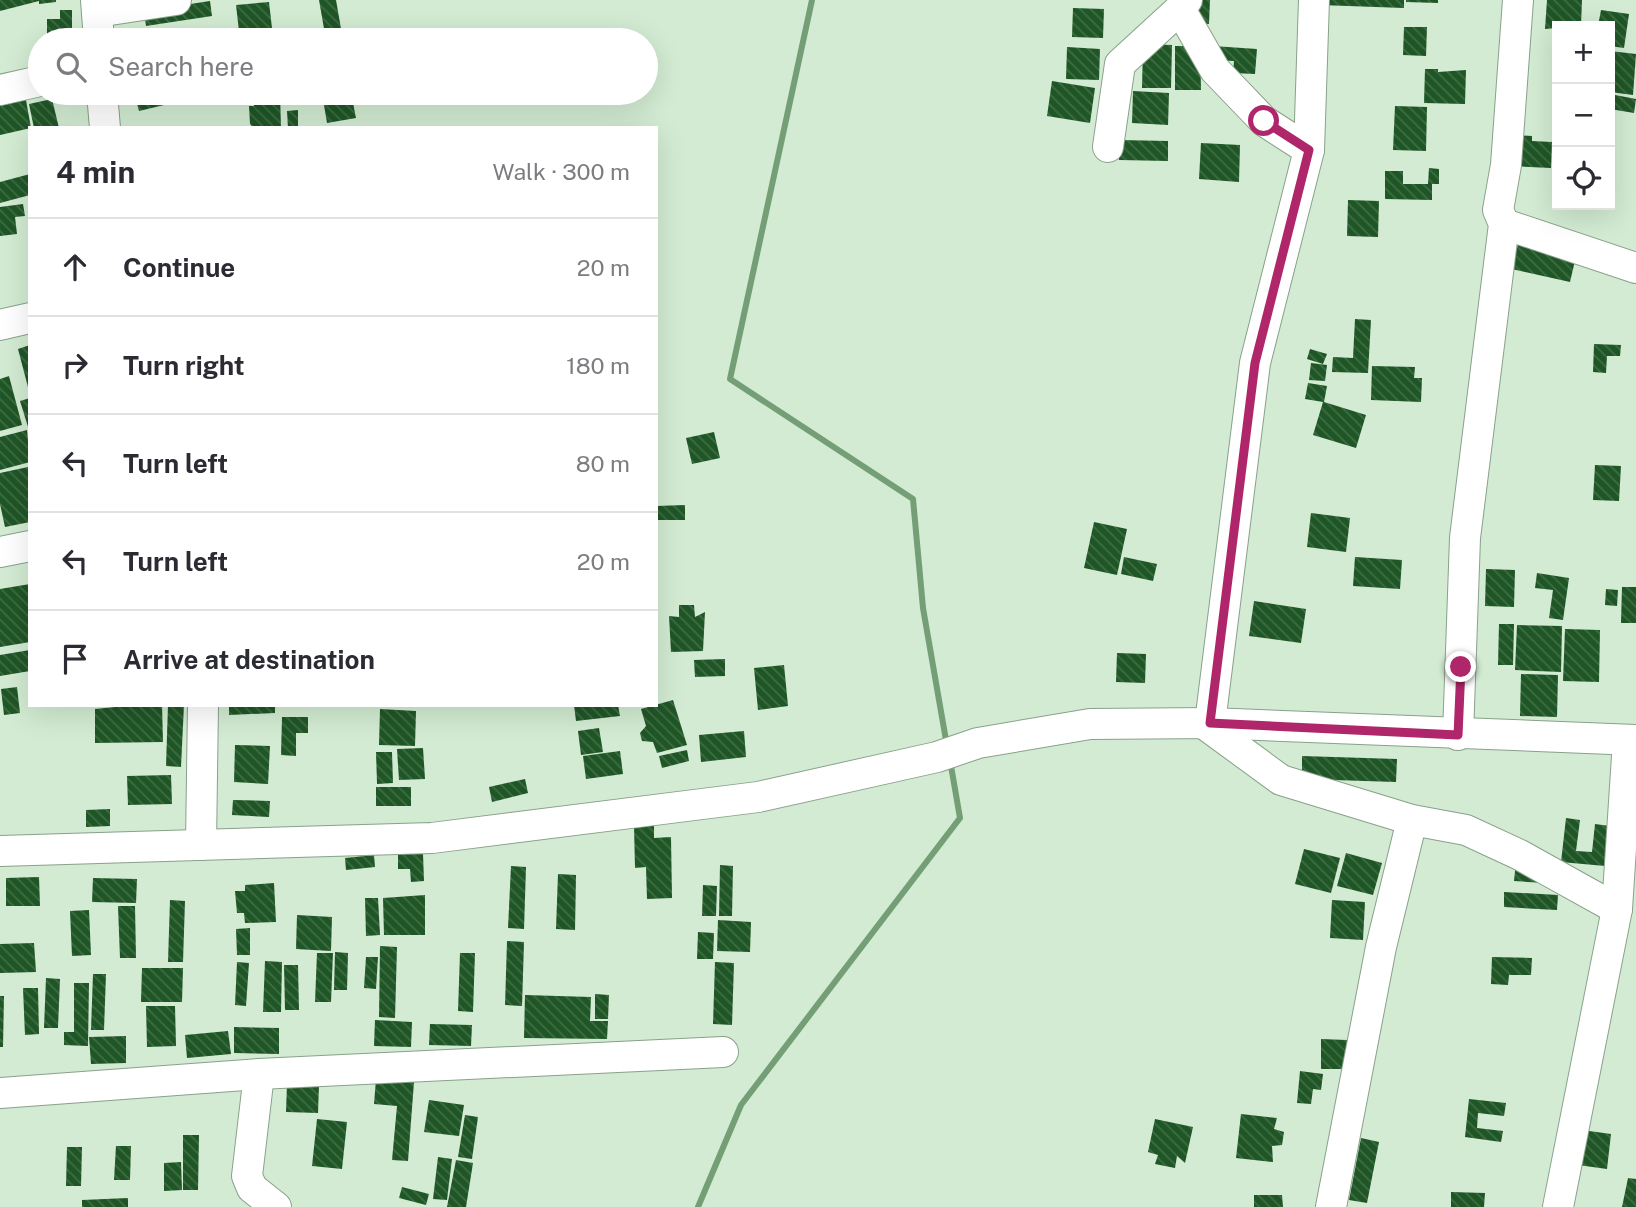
<!DOCTYPE html>
<html lang="en">
<head>
<meta charset="utf-8">
<style>
  :root { --surface:#fff; --page:#f2f2f3; --text:#2b2b33; --muted:#7c7c81; --line:#e1e1e2 }
  body { margin:0; font-family:"Public Sans",sans-serif; background:var(--page); color:var(--text) }
  .controls { position:absolute; right:21px; top:21px; display:grid; overflow:hidden; border-radius:0px; box-shadow:0 7px 28px #0002 }
  .controls button { width:63px; height:63px; display:grid; place-items:center; padding:0; border:0; border-bottom:2px solid var(--line); background:var(--surface); color:var(--text); font:35px sans-serif }
  .stop { position:absolute; width:21px; height:21px; margin:-16px; border:5px solid #af276a; border-radius:50%; background:#fff }
  .stop.end { background:#af276a; border-color:#fff; box-shadow:0 2px 7px #0008 }
  .list { margin:0; padding:0; list-style:none }
  h2 { display:flex; justify-content:space-between; align-items:center; height:91px; margin:0; padding:0 28px; font-size:30px }
  h2 small { font-size:23px; font-weight:400; color:var(--muted) }
  .list li { display:grid; grid-template-columns:46px 1fr auto; gap:21px; align-items:center; box-sizing:border-box; height:98px; padding:0 28px; border-top:2px solid var(--line) }
  .list b { display:block; font-size:26px; white-space:nowrap }
  .list em { font-size:23px; font-style:normal; color:var(--muted) }
  .icon { flex:none; width:38px; height:38px; fill:none; stroke:currentColor; stroke-width:2; stroke-linecap:round; stroke-linejoin:round }
  .map { position:relative; flex:none; width:1636px; height:1207px; overflow:hidden }
  .search { position:absolute; background:var(--surface); box-shadow:0 7px 28px #0002; left:28px; top:28px; width:630px; height:77px; display:flex; align-items:center; gap:18px; box-sizing:border-box; padding:0 24px; border-radius:38px; color:var(--muted); font-size:26px }
  .panel { position:absolute; background:var(--surface); box-shadow:0 7px 28px #0002; left:28px; top:126px; width:630px; height:581px; border-radius:0px }
  .map>svg:first-child { display:block }
</style>
</head>
<body>
<div class="map">
<svg width="1636" height="1207" viewBox="0 0 1636 1207">
  <defs>
    <pattern id="building-back-hatch" width="6" height="6" patternUnits="userSpaceOnUse" patternTransform="scale(1.75)"><rect width="6" height="6" fill="#1f5626"/><path d="M-1 5l2 2M0 0l6 6M5-1l2 2" fill="none" stroke="#406c45"/></pattern>
  </defs>
  <rect width="100%" height="100%" fill="#d2ebd2"/>
  <g fill="none" stroke-linecap="round" stroke-linejoin="round">
    <!-- stream -->
    <g stroke="#749f76" stroke-width="6">
      <polyline points="812,0 730,379 913,499 923,608 947,746"/>
      <polyline points="698,1207 741,1105 960,818 950,760"/>
    </g>
  </g>
  <!-- building -->
  <g fill="url(#building-back-hatch)">
    <polygon points="0,0 56,0 56,2 39,4 39,1 0,11"/>
    <polygon points="319,0 336,0 343,40 326,40"/>
    <polygon points="1191,0 1210,0 1209,24 1190,23"/>
    <polygon points="1320,0 1404,0 1404,8 1320,5"/>
    <polygon points="1406,0 1438,0 1438,3 1406,2"/>
    <polygon points="1547,0 1582,0 1581,26 1545,29"/>
    <polygon points="210,1 212,16 146,26 144,11"/>
    <polygon points="269,2 273,37 240,40 236,5"/>
    <polygon points="1073,8 1104,9 1103,38 1072,37"/>
    <polygon points="60,10 72,10 72,40 47,40 47,19 60,19"/>
    <polygon points="1601,10 1629,14 1624,48 1610,46 1610,26 1598,26"/>
    <polygon points="1404,27 1427,27 1426,56 1403,55"/>
    <polygon points="1143,44 1172,45 1171,88 1142,88"/>
    <polygon points="1175,46 1200,46 1201,90 1175,90"/>
    <polygon points="1213,46 1257,49 1255,74 1233,73 1234,61 1212,60"/>
    <polygon points="1067,47 1100,49 1099,80 1066,79"/>
    <polygon points="1610,51 1636,54 1633,95 1610,92"/>
    <polygon points="1425,69 1438,69 1438,72 1466,70 1465,104 1424,103"/>
    <polygon points="1052,81 1095,88 1090,123 1047,116"/>
    <polygon points="1133,91 1169,93 1168,125 1132,123"/>
    <polygon points="134,93 161,93 164,105 139,111"/>
    <polygon points="163,93 187,93 189,99 165,104"/>
    <polygon points="280,93 281,128 253,128 250,124 249,106 254,106 254,94"/>
    <polygon points="322,93 351,93 356,118 327,123"/>
    <polygon points="1610,94 1636,99 1634,113 1610,109"/>
    <polygon points="52,99 59,128 34,128 29,104"/>
    <polygon points="26,100 31,128 0,135 0,106"/>
    <polygon points="1395,106 1427,107 1426,151 1393,150"/>
    <polygon points="298,110 298,128 288,128 287,111"/>
    <polygon points="1511,135 1532,136 1532,141 1552,142 1551,168 1509,166"/>
    <polygon points="1119,140 1168,141 1168,161 1119,160"/>
    <polygon points="1553,142 1557,142 1557,189 1552,188"/>
    <polygon points="1201,143 1240,145 1239,182 1199,179"/>
    <polygon points="1429,168 1439,169 1439,184 1432,184 1432,200 1385,199 1385,171 1403,171 1403,184 1428,184"/>
    <polygon points="30,174 30,195 0,203 0,182"/>
    <polygon points="1348,200 1379,201 1378,237 1347,236"/>
    <polygon points="23,204 25,216 15,217 17,234 0,236 0,207"/>
    <polygon points="1520,235 1578,248 1570,282 1512,269"/>
    <polygon points="1355,319 1371,320 1368,373 1332,372 1333,357 1353,358"/>
    <polygon points="1594,344 1621,345 1620,356 1607,356 1606,373 1593,372"/>
    <polygon points="30,345 30,391 29,391 18,349"/>
    <polygon points="1310,349 1327,354 1323,364 1307,359"/>
    <polygon points="1311,363 1327,365 1325,381 1309,380"/>
    <polygon points="1372,366 1415,367 1414,378 1422,378 1421,402 1371,400"/>
    <polygon points="9,376 22,425 0,431 0,379"/>
    <polygon points="1308,383 1327,386 1324,402 1366,415 1356,448 1313,435 1323,402 1305,399"/>
    <polygon points="30,398 30,430 29,430 20,401"/>
    <polygon points="27,430 30,462 0,470 0,437"/>
    <polygon points="714,432 720,458 692,464 686,438"/>
    <polygon points="1595,465 1621,466 1619,501 1593,500"/>
    <polygon points="28,467 30,522 5,527 0,504 0,473"/>
    <polygon points="685,505 685,520 656,520 656,506"/>
    <polygon points="1311,513 1350,518 1346,552 1307,547"/>
    <polygon points="1094,522 1127,529 1117,575 1084,568"/>
    <polygon points="1124,557 1157,564 1153,581 1121,574"/>
    <polygon points="1355,557 1402,560 1400,589 1353,586"/>
    <polygon points="1486,569 1515,570 1514,607 1485,606"/>
    <polygon points="1537,573 1569,578 1563,620 1549,618 1553,590 1535,588"/>
    <polygon points="30,584 30,642 0,647 0,589"/>
    <polygon points="1622,587 1636,587 1636,623 1621,623"/>
    <polygon points="1606,589 1618,590 1617,606 1605,605"/>
    <polygon points="1254,601 1306,609 1301,643 1249,636"/>
    <polygon points="679,605 694,605 695,617 705,612 703,651 671,652 669,616 679,617"/>
    <polygon points="1499,624 1514,624 1513,665 1498,665"/>
    <polygon points="1517,625 1562,626 1561,672 1515,670"/>
    <polygon points="1565,629 1600,630 1599,682 1563,681"/>
    <polygon points="30,650 30,671 0,676 0,655"/>
    <polygon points="1117,653 1146,654 1145,683 1116,682"/>
    <polygon points="725,659 725,676 695,677 694,660"/>
    <polygon points="784,665 788,706 758,710 754,668"/>
    <polygon points="1521,674 1558,675 1557,717 1520,716"/>
    <polygon points="17,687 20,713 4,715 1,689"/>
    <polygon points="673,700 687,745 657,753 653,742 642,741 640,733 646,726 641,709"/>
    <polygon points="136,705 162,705 163,742 95,743 95,709"/>
    <polygon points="168,705 184,705 181,767 166,766"/>
    <polygon points="229,705 275,705 275,713 229,715"/>
    <polygon points="574,705 618,705 620,716 576,721"/>
    <polygon points="380,709 416,711 415,746 379,745"/>
    <polygon points="282,717 308,717 308,733 296,733 296,756 281,755"/>
    <polygon points="599,728 603,752 581,755 578,731"/>
    <polygon points="744,731 746,757 701,762 699,735"/>
    <polygon points="235,745 270,746 268,784 234,782"/>
    <polygon points="423,748 425,779 399,780 397,749"/>
    <polygon points="687,750 689,761 662,768 659,756"/>
    <polygon points="620,751 623,774 586,779 583,756"/>
    <polygon points="376,752 392,752 393,783 377,784"/>
    <polygon points="1302,756 1397,759 1396,782 1302,779"/>
    <polygon points="171,775 172,804 128,805 127,776"/>
    <polygon points="525,779 528,793 492,802 489,787"/>
    <rect x="376" y="787" width="35" height="19"/>
    <polygon points="233,800 270,801 269,817 232,815"/>
    <polygon points="110,809 110,826 86,827 86,810"/>
    <polygon points="1566,818 1580,820 1576,851 1592,852 1595,824 1610,826 1605,866 1561,862"/>
    <polygon points="634,826 654,826 654,838 671,837 672,898 647,899 646,867 635,868"/>
    <polygon points="1304,849 1340,858 1331,893 1295,884"/>
    <polygon points="1346,853 1382,863 1373,895 1337,886"/>
    <polygon points="398,854 423,854 424,881 411,882 410,869 398,869"/>
    <polygon points="374,855 375,867 346,870 345,858"/>
    <polygon points="1516,861 1575,885 1514,881"/>
    <polygon points="720,865 733,866 732,916 719,916"/>
    <polygon points="511,866 526,867 524,929 508,928"/>
    <polygon points="558,874 576,875 575,930 556,929"/>
    <polygon points="39,877 40,906 6,906 6,878"/>
    <polygon points="93,878 137,879 136,903 92,902"/>
    <polygon points="274,883 276,922 245,923 244,913 237,913 235,891 245,891 245,885"/>
    <polygon points="703,885 717,886 716,916 702,916"/>
    <polygon points="1504,892 1558,895 1557,910 1504,907"/>
    <polygon points="425,895 425,935 384,935 383,898"/>
    <polygon points="365,898 378,898 380,935 366,936"/>
    <polygon points="170,900 185,901 183,962 168,962"/>
    <polygon points="1332,900 1365,902 1363,940 1330,938"/>
    <polygon points="118,906 135,906 136,958 120,958"/>
    <polygon points="89,910 91,955 72,956 70,911"/>
    <polygon points="297,915 332,917 331,951 296,949"/>
    <polygon points="718,920 751,922 750,952 717,951"/>
    <polygon points="250,928 250,955 237,955 236,929"/>
    <polygon points="698,932 714,933 713,959 697,959"/>
    <polygon points="507,941 524,942 522,1006 505,1005"/>
    <polygon points="34,943 36,972 0,973 0,944"/>
    <polygon points="380,946 397,947 395,1018 379,1017"/>
    <polygon points="335,952 348,953 347,990 334,990"/>
    <polygon points="317,953 333,953 331,1002 315,1002"/>
    <polygon points="460,953 475,953 473,1012 458,1011"/>
    <polygon points="366,957 378,957 376,989 364,988"/>
    <polygon points="1492,957 1532,958 1531,975 1509,975 1508,985 1491,984"/>
    <polygon points="265,961 282,962 281,1012 263,1012"/>
    <polygon points="237,962 249,963 246,1006 235,1005"/>
    <polygon points="715,962 734,963 732,1025 713,1024"/>
    <polygon points="284,965 298,965 299,1010 285,1010"/>
    <polygon points="142,968 183,968 182,1002 141,1002"/>
    <polygon points="93,974 106,974 104,1030 91,1030"/>
    <polygon points="46,978 60,979 58,1028 44,1028"/>
    <polygon points="74,983 89,983 88,1046 64,1045 64,1032 74,1032"/>
    <polygon points="23,988 38,988 39,1034 25,1035"/>
    <polygon points="595,994 609,995 608,1019 595,1019"/>
    <polygon points="525,995 591,997 590,1021 608,1021 607,1039 524,1038"/>
    <polygon points="0,996 4,996 3,1047 0,1047"/>
    <polygon points="146,1006 175,1006 176,1046 147,1047"/>
    <polygon points="375,1020 412,1022 411,1047 374,1046"/>
    <polygon points="430,1024 472,1025 471,1046 429,1045"/>
    <polygon points="234,1027 279,1028 279,1054 234,1053"/>
    <polygon points="228,1031 231,1054 187,1058 185,1035"/>
    <polygon points="126,1036 126,1063 91,1064 89,1037"/>
    <polygon points="1321,1039 1347,1040 1347,1069 1321,1069"/>
    <polygon points="1300,1071 1323,1074 1321,1090 1313,1089 1311,1104 1297,1103"/>
    <polygon points="376,1079 414,1082 408,1161 392,1160 397,1106 374,1104"/>
    <polygon points="287,1084 319,1085 318,1113 286,1112"/>
    <polygon points="1469,1099 1506,1103 1504,1116 1478,1113 1477,1128 1503,1131 1501,1142 1465,1137"/>
    <polygon points="429,1100 464,1105 459,1136 424,1132"/>
    <polygon points="1241,1114 1277,1118 1274,1129 1284,1132 1282,1145 1272,1146 1273,1162 1236,1158"/>
    <polygon points="465,1115 478,1117 472,1159 458,1157"/>
    <polygon points="317,1119 347,1122 342,1169 312,1166"/>
    <polygon points="1155,1119 1193,1127 1185,1163 1177,1156 1175,1168 1155,1164 1158,1155 1148,1152"/>
    <polygon points="1582,1130 1611,1134 1607,1169 1578,1165"/>
    <polygon points="183,1135 199,1135 198,1190 183,1190"/>
    <polygon points="1361,1138 1379,1142 1367,1203 1349,1200"/>
    <polygon points="116,1146 131,1146 130,1180 114,1180"/>
    <polygon points="67,1147 82,1147 81,1186 66,1186"/>
    <polygon points="438,1157 452,1159 447,1200 433,1199"/>
    <polygon points="456,1160 473,1163 466,1207 447,1207"/>
    <polygon points="181,1162 182,1190 164,1191 164,1163"/>
    <polygon points="1628,1178 1636,1179 1636,1207 1622,1207"/>
    <polygon points="402,1187 429,1194 426,1205 399,1198"/>
    <polygon points="1451,1192 1485,1193 1484,1207 1451,1207"/>
    <polygon points="1254,1195 1282,1195 1283,1207 1254,1207"/>
    <polygon points="128,1198 128,1207 82,1207 82,1200"/>
  </g>
  <g fill="none" stroke-linecap="round" stroke-linejoin="round">
    <!-- minor casing -->
    <g stroke="#89a18a" stroke-width="32">
      <g id="minor">
        <polyline points="96,0 99,40"/>
        <polyline points="1187,0 1180,9 1215,70 1264,121 1309,150"/>
        <polyline points="97,12 176,0"/>
        <polyline points="0,90 40,81"/>
        <polyline points="102,93 105,128"/>
        <polyline points="1108,147 1120,64 1180,9"/>
        <polyline points="1504,224 1636,268"/>
        <polyline points="0,325 30,318"/>
        <polyline points="0,552 30,546"/>
        <polyline points="1203,723 1281,780 1412,820 1466,830 1520,855 1617,909"/>
        <polyline points="1210,723 1255,363 1309,150 1314,0"/>
        <polyline points="1458,735 1465,538 1504,224 1498,210 1506,165 1518,0"/>
        <polyline points="201,845 203,705"/>
        <polyline points="0,851 432,838 758,797 937,757 978,743 1090,724 1210,723 1636,740"/>
        <polyline points="259,1074 247,1176 252,1188 276,1207"/>
        <polyline points="0,1093 259,1074 723,1052"/>
        <polyline points="1331,1207 1381,947 1412,820"/>
        <polyline points="1558,1207 1617,909 1628,741"/>
      </g>
    </g>
    <!-- minor -->
    <use href="#minor" stroke="#fff" stroke-width="30"/>
  </g>
  <g fill="none" stroke-linecap="round" stroke-linejoin="round">
    <!-- route -->
    <polyline stroke="#af276a" stroke-width="9" points="1264,121 1309,150 1255,363 1210,723 1458,735 1461,667"/>
  </g>
</svg>
<div class="controls">
<button>+</button>
<button>−</button>
<button><svg class="icon" aria-label="locate" viewBox="0 0 24 24"><circle cx="12" cy="12" r="6"/><path d="M12 2v4M12 18v4M2 12h4M18 12h4"/></svg></button>
</div>
<div class="stop" style="left:1264px;top:121px"></div>
<div class="stop end" style="left:1461px;top:667px"></div>
<div class="search"><svg class="icon" aria-label="search" viewBox="0 0 24 24"><circle cx="10" cy="10" r="6"/><path d="M15 15l6 6"/></svg>Search here</div>
<section class="panel">
<h2>4 min<small>Walk · 300 m</small></h2>
<ul class="list">
<li><svg class="icon" aria-label="ahead" viewBox="0 0 24 24"><path d="M12 20V5M6 11l6-6 6 6"/></svg><div><b>Continue</b></div><em>20 m</em></li>
<li><svg class="icon" aria-label="right" viewBox="0 0 24 24"><path d="M7 20v-9h11M14 6l5 5-5 5"/></svg><div><b>Turn right</b></div><em>180 m</em></li>
<li><svg class="icon" aria-label="left" viewBox="0 0 24 24"><path d="M17 20v-9H6M10 6l-5 5 5 5"/></svg><div><b>Turn left</b></div><em>80 m</em></li>
<li><svg class="icon" aria-label="left" viewBox="0 0 24 24"><path d="M17 20v-9H6M10 6l-5 5 5 5"/></svg><div><b>Turn left</b></div><em>20 m</em></li>
<li><svg class="icon" aria-label="arrive" viewBox="0 0 24 24"><path d="M6 21V4h12l-3 4 3 4H6"/></svg><div><b>Arrive at destination</b></div></li>
</ul>
</section>
</div>
</body>
</html>
